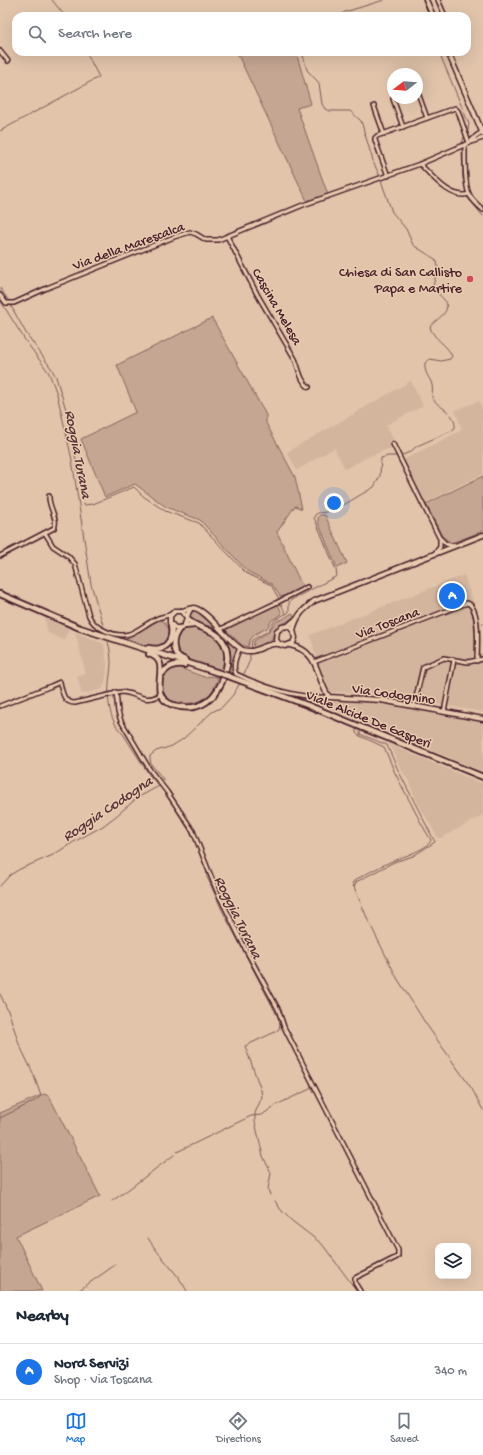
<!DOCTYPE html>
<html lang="en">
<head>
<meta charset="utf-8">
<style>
  :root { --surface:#fff; --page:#f6f6f7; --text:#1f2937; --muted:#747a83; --line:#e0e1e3; --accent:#1a73e8 }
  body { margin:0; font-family:"Gochi Hand",sans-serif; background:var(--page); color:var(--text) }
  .controls { position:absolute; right:12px; bottom:12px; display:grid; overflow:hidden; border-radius:8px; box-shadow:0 4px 16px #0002 }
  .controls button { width:36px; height:36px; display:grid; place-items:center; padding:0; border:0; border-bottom:1px solid var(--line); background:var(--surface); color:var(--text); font:20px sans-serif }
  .compass { position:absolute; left:387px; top:68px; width:36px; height:36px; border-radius:50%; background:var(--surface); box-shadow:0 4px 16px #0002; rotate:253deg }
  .you { position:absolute; left:334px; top:503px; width:14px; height:14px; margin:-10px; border:3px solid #fff; border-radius:50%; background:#1a73e8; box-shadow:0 0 0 6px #1a73e833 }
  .badge { display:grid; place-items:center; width:26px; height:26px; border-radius:50%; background:var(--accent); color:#fff; font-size:13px; font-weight:700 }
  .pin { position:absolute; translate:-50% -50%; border:2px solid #fff; box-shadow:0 1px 4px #0006 }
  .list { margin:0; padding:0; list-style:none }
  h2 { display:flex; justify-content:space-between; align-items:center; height:52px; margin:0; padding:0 16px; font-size:17px }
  h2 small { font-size:13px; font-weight:400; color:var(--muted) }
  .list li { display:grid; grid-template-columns:26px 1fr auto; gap:12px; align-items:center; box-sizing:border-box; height:56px; padding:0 16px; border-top:1px solid var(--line) }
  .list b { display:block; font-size:15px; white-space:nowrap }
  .list p { margin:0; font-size:13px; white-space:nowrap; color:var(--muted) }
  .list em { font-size:13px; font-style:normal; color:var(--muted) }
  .icon { flex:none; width:22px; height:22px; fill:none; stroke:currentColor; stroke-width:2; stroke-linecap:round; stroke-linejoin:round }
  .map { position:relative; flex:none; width:483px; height:1291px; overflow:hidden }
  .search { position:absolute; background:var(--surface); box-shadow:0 4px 16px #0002; left:12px; right:12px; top:12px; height:44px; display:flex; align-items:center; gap:10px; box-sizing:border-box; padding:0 14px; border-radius:12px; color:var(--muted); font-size:15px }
  .sheet { height:108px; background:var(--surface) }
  nav { display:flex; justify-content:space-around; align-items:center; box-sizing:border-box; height:56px; border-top:1px solid var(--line); background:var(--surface); font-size:11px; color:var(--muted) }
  nav a { display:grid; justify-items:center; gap:2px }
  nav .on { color:var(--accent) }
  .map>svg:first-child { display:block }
</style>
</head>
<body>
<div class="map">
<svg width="483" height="1291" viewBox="0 0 483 1291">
  <rect width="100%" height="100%" fill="#e1c4aa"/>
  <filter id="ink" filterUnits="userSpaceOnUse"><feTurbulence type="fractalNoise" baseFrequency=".025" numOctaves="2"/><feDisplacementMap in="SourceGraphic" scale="8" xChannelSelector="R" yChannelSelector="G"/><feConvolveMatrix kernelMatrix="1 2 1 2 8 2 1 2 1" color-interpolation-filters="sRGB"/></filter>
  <g filter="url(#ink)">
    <!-- built -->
    <g fill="#d3b59e">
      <polygon points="411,381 423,406 386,425 397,446 372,455 345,469 334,448 297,470 287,452"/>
      <polygon points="479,401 483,412 483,420 481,422 483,426 483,474 425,503 403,460 462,430 455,410"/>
      <polygon points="464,575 481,623 481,655 483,656 483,712 373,693 330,692 318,663 310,635"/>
      <polygon points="44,616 70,627 64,640 48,633"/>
      <polygon points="75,632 104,644 107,665 105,685 103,685 103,689 82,694 77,676 86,674"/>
      <polygon points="333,699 376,701 483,721 483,772 330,708"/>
      <polygon points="388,744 483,784 483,815 441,838 438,838 415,798 409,782 399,766 392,748"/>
    </g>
    <!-- green -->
    <g fill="#c5a692" stroke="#88625e">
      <polygon points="247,52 296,52 311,104 297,108 328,195 307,201 238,55"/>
      <polygon points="212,318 266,415 266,423 295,477 302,509 295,506 277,532 303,588 282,599 272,584 247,571 200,520 166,507 135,484 105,497 81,439 136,412 117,365"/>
      <polygon points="483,476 483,531 451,543 442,536 426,504"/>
      <polygon points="320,515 325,515 347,563 337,568 318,522 318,517"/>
      <polygon points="278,604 282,614 272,620 267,628 255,634 250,640 248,647 242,645 225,629"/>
      <path d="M191,611C202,609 228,640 237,648L233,670L231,671L230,673H228C233,655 231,635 211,627C203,624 193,625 189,616Z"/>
      <path d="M292,613L294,616C284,626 275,623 272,639L258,647L253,648L254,641L267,633L277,621L283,619Z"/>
      <path d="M156,620C173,618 172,650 153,647C144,646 134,641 126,638Z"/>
      <path d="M185,628C201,626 219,636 223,651C225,658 223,664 222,670L182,657C172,646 172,636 185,628Z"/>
      <path d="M177,667L204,677L214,676L218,678C212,698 198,707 177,702C171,701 166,699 161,693V678L170,668Z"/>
      <polygon points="44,1094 49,1096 100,1196 16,1236 42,1291 0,1291 0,1113"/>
    </g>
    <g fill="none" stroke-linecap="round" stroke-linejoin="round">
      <!-- stream -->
      <g stroke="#7e5857" stroke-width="1">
        <polyline points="52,0 65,16"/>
        <polyline points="436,0 442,16"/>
        <polyline points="338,16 345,12 384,0"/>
        <path d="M302,52L307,70L319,83L322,104L325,109L330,111H350L361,121L374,164L378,172L392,212L406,229L413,245L435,259L437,262L438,267L433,286C436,292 441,296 445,301C452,313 435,319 430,327C433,339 447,344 452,356L450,359L441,361L430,359L425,363C424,374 430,377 432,385C433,389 432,394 432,398C440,409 456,412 455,428L451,431L417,446L410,452L400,456"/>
        <polyline points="439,52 469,124 468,130"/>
        <polyline points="0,131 99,77 86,52"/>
        <polyline points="462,143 464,137"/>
        <polyline points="462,148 463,179"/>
        <polyline points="467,197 483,216"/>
        <polyline points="0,288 9,301"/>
        <polyline points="0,300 25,340 49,373 57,394 72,460 91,584 103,625"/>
        <polyline points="11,306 26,333 51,368 56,377 68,416 84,505 93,504 134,487 143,496 165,511 199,523 246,573 271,585 279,599"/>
        <polyline points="281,604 286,614"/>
        <polyline points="482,624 483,624"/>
        <path d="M108,642C110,649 111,656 111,663C111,670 109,678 109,685C107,702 110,722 123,734L150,776L165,792L192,835L206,868L207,877L222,910L278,1017L280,1024L279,1029L275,1032L245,1046L261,1090L262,1097L255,1113V1122L263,1156L271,1173L268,1189L270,1195"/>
        <polyline points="251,649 252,640 268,631 275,620 289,612 289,603 291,600 337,576 336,570 316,522 314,518 315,515 318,513 327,512 340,507 374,487 380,476 381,458 388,456 397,456"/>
        <polyline points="243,676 250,660 250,652"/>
        <polyline points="360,730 360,734 362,735 387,745 398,770 435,842 413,856 394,862 356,882 354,887 368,920 397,978 426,1024 472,1089 483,1110"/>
        <polyline points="0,886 10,875 20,869 53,855 72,843 103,826 116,816 137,798 161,785 163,782 163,779 151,764 150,759 150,756 156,751 172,746 183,739 212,712 222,707 233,695 240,683"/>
        <path d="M354,887L352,883L355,880C366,874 377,868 388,863C398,858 428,850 431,840L422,825L395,773L384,747L358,735L356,733V728"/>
        <path d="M0,994L9,1013L19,1044L33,1073L41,1096C36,1102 9,1113 0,1118"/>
        <polyline points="177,1152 251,1116 262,1115 276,1105 310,1089 311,1085 284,1032"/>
        <path d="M112,1201C133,1187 153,1170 174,1155"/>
        <polyline points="275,1201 281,1210 292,1221 322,1244 357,1291"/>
        <path d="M148,1238C159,1257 176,1270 187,1291"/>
        <polyline points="78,1291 115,1265"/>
      </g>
      <!-- street casing -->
      <g stroke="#4a1f2b" stroke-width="6">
        <g id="street">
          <polyline points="438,0 445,16"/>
          <polyline points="0,51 8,61"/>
          <polyline points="417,90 427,118"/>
          <polyline points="393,99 403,127"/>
          <polyline points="374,106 384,134"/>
          <polyline points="471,141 476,136 482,132"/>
          <path d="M465,145C465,156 464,187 470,196C473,201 479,206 483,210"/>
          <path d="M420,164C432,176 451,200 469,194"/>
          <polyline points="388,176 375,140 375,138 377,136 455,108 458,111 469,143"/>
          <path d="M227,236L257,294L295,359C299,368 300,381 309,387"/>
          <polyline points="0,295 6,303 14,303 47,288 174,237 190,232 196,234 206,240 218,240 303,205 420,164 471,142 483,138"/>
          <polyline points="393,444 439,537 446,544 454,546"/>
          <path d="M45,533L53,546L68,556L75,564L89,616C94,628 115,638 129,634C138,631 147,623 156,619C161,616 166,617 171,614"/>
          <polyline points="435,553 440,547 440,539"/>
          <path d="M0,556L54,528C59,519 48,507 49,496"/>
          <polyline points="221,629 278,602 307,587"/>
          <path d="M240,648C236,656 232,667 236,674C263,687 299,699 329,697"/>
          <path d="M314,662L467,603C481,607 477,648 477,661"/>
          <polyline points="116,692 118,712 121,721 150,770 167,792 193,831 216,889 246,950 278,1009 284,1027 398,1250 398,1256 397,1257 355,1278 355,1283 360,1291"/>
          <path d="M0,706L51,686L60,682C62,691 63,703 75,703L121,692C138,693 143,704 160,695"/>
          <polyline points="414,706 423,667 444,658 468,662 483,659"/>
          <polyline points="444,712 454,660"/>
        </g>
      </g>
      <!-- secondary casing -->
      <g stroke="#4a1f2b" stroke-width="7">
        <g id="secondary">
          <polyline points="426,0 433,16"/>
          <polyline points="448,52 483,134"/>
          <path d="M181,611C185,611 189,608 193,608C205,607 231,645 243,650C257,655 267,641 279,644"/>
          <path d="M186,616L181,611H175L170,616V623L175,628H182C189,622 185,616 190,610"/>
          <polyline points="288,626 293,630 295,638 293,643 285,646 279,644 276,640 277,631 282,627 288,626 295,620"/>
          <path d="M293,630C297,615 302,611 314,601L483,535"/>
          <path d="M290,645C321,652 315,677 329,697L381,700L483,719"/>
        </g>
      </g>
      <!-- primary casing -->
      <g stroke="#4a1f2b" stroke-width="8">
        <g id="primary">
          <polyline points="0,594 80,628 222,674"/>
          <polyline points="184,626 194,625"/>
          <path d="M180,628C171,638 170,655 185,660"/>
          <path d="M148,648C165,652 174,641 171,625"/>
          <path d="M149,654C176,662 143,694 173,705C200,714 218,698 225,673C228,663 229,653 224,643C216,628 198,630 187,619"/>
          <path d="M161,675C167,667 174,663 184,665"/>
          <polyline points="228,676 307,705 483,777"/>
        </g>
      </g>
      <!-- street -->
      <use href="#street" stroke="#e7cbaf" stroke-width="3"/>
      <!-- secondary -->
      <use href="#secondary" stroke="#e7cbaf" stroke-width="4"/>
      <!-- primary -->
      <use href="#primary" stroke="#e7cbaf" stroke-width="4.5"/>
      <!-- primary-bridge casing -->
      <g stroke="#4a1f2b" stroke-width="8" stroke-linecap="butt">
        <polyline id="primary-bridge" points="222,674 228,676"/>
      </g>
      <!-- primary-bridge -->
      <use href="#primary-bridge" stroke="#e7cbaf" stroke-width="4.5"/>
    </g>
  </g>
  <!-- markers -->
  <circle fill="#d1495b" stroke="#e7cbaf" stroke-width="1.5" cx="470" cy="279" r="4"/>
  <g text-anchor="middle" stroke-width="3" stroke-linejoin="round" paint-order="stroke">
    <!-- street labels -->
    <g font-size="14" fill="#4a1f2b" stroke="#e7cbaf">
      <text transform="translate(128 245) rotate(-20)" y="5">Via della Marescalca</text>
      <text transform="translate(278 306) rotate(60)" y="5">Cascina Melesa</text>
      <text transform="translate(387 622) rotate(-21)" y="5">Via Toscana</text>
      <text transform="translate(394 693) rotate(8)" y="5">Via Codognino</text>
      <text transform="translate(369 718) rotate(22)" y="5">Viale Alcide De Gasperi</text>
    </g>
    <!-- poi labels -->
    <g font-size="14" fill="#4a1f2b" stroke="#e7cbaf" text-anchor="end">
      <text x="462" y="276">Chiesa di San Callisto<tspan x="462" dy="16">Papa e Martire</tspan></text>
    </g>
    <!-- water labels -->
    <g font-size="15" font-style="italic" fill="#5b323a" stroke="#e7cbaf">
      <text transform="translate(79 454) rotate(79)" y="5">Roggia Turana</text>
      <text transform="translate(107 808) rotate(-34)" y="5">Roggia Codogna</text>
      <text transform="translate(239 917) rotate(64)" y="5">Roggia Turana</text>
    </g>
  </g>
</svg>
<div class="controls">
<button><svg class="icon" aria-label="layers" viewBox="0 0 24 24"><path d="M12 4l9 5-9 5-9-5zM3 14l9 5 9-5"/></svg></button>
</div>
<svg class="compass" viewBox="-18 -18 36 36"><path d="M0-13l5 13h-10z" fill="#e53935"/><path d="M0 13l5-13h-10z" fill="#747a83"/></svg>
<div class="you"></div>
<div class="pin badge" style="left:452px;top:596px">A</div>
<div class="search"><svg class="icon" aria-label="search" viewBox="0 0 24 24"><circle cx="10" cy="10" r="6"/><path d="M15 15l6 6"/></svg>Search here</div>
</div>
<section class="sheet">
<h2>Nearby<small></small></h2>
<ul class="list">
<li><span class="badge">A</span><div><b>Nord Servizi</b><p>Shop · Via Toscana</p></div><em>340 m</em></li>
</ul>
</section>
<nav>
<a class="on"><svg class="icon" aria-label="map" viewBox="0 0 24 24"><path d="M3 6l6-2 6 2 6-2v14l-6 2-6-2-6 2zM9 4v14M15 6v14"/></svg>Map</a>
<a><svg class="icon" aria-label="directions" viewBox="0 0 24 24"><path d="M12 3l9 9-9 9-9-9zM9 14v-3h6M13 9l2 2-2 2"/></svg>Directions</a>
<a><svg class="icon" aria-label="saved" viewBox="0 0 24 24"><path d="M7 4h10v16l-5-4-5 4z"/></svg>Saved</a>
</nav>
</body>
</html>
